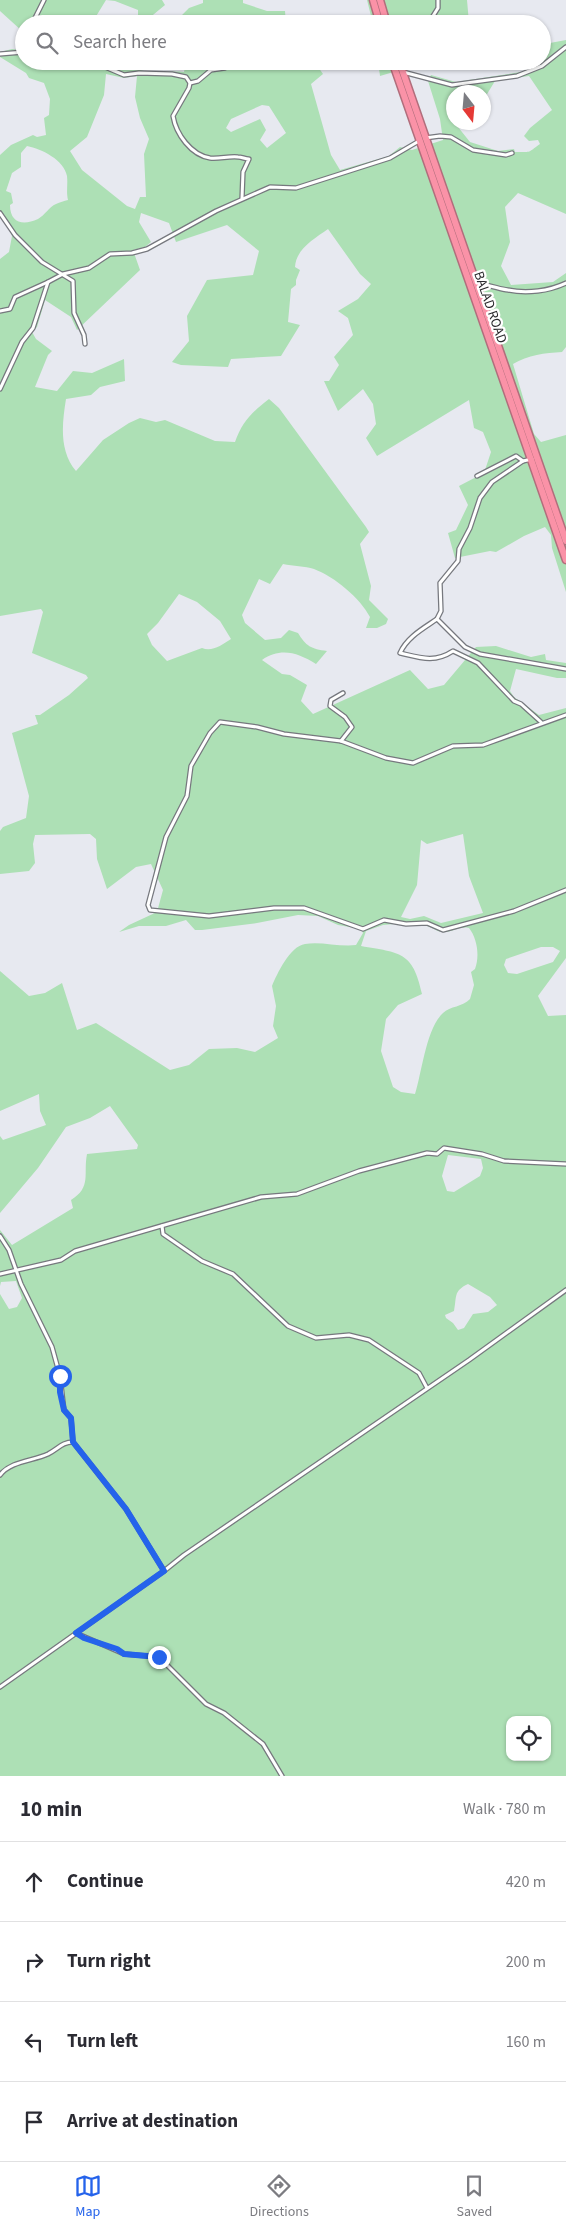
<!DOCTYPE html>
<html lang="en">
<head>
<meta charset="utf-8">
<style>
  :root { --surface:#fff; --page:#f2f2f3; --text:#2b2b33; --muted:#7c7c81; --line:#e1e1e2; --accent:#2563eb }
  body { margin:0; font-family:"Source Sans 3",sans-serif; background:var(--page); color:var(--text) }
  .controls { position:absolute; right:15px; bottom:15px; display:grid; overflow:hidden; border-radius:10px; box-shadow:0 1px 4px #0004 }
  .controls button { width:45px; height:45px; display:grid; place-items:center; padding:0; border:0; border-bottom:1px solid var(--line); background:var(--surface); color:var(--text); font:25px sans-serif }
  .compass { position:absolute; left:446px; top:85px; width:45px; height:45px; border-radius:50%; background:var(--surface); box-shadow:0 1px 4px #0004; rotate:164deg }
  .stop { position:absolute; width:15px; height:15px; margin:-11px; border:4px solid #2563eb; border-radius:50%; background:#fff }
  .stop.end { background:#2563eb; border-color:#fff; box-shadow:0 1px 5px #0008 }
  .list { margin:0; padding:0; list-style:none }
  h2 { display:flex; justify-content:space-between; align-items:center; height:65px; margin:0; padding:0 20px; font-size:21px }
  h2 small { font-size:16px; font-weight:400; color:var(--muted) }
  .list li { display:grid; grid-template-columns:32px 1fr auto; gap:15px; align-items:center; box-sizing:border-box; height:80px; padding:0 20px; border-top:1px solid var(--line) }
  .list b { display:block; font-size:19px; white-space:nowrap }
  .list em { font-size:16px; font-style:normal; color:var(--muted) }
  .icon { flex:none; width:28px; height:28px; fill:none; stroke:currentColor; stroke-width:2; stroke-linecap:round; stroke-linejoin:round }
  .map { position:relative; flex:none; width:566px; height:1776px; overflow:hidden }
  .search { position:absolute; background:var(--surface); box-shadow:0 1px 4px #0004; left:15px; right:15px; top:15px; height:55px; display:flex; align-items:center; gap:12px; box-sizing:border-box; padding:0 18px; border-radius:28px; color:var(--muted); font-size:19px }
  .sheet { height:385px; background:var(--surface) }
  nav { display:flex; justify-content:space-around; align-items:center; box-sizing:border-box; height:70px; border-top:1px solid var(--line); background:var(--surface); font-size:14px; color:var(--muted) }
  nav a { display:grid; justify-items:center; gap:2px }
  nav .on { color:var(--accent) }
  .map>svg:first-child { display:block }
</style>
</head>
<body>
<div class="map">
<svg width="566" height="1776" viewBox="0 0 566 1776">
  <rect width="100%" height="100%" fill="#e7e9f0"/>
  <!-- green -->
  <g fill="#ade0b5" fill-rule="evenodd">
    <path d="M0,0H162L165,5L142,24H138V10L115,1L106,0L95,18V24H24V61H134L140,70C156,75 168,70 184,72L186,61H314L323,74L311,84L331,155L340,170L389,156L400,147L412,150L443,140L440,119L428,81L431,75L456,82L527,71L526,61H542V35L546,34L550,43L566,40V214L518,193L505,207L510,242L501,266L511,285L553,282L566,273V347L562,352C545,353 528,355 513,364L534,434L541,442L566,435V592L552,548L551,535L545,527L524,536L496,552L490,551L455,558L448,533L456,530L468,505L459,486L484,473L491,452L483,432L474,428L469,400L377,456L366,438L376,424L373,404L363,389L338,411L324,381H329L339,365L334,357L353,335L348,318L338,311L358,299L371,284L360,274L328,229C314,239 296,249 295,267L300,270L296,280V285L291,289L288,322L300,325L281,356L231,359L228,367L181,365L172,362L189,341L187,316L207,280L253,275L259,251L227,225L176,242L169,223L141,213L139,222L151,242L145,247L133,250L140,270L77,330L71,317L45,300L37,327L32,332L36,339L52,351L48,355L35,387L57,391L73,371L92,373L124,359L125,381L100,387L91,395L66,399C62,424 59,451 76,471L103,440L129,423L140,418L156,422L165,420L215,441L235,442C242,422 252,412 269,399L279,408L366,527L369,532L360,544L371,586L369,600L388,619L386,624L377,628H366L370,617C360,598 335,577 314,569C305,566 293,566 283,564L270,584L259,579L242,615L245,623L265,640L281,638L289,630L298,633C306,646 311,649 327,651L316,664C298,653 281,647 262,660L282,674L290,675L307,685L301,701L313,714L410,670L428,689L444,685L476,647L496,646L531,657L545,654L546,660L566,663V678H557L516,669L510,691L514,697L539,715L566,708V958L538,996L548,1016L566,1015V1776H0V1294L9,1309L17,1307L22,1298L16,1281L1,1282L0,1286V1230L12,1245L73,1208L71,1200C92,1187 83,1174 87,1154L137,1149L138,1145L110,1106L90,1118L66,1127L38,1168L0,1213V1136L3,1140L46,1125L40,1111L39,1094L0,1111V971L29,996L45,993L62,983L77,1030L96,1023L170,1070L189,1065L209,1049L237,1048L255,1052L278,1038L273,1026L276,1006L272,986C277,974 290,946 305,944C320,941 339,947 356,945L363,933L361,929L338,925L318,916L298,915L257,923L202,930H195L186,920L166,926H139L119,932L129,925L157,912L163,890L151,864L136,867L107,889L97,859L96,839L90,834L35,835L33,844L35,863L29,871L0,874V831L3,827L26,818L29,796L12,733L38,724L35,715H40L69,695L88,678L86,675L32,653L43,612L41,609L0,616V259L9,252L12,236L8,226L0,216V155L11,145L33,135L37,137L46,135L44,118L49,115L50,99L44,83L29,78L26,73L0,57V52L12,49L19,50L22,31L0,11ZM106,74L124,78L137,76L135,97L140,118L149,139L144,154L146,197H140L135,209L127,206L82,170L70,151L87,137L104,95ZM529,76L552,110L530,128L524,136L529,141L538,140L540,144C527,153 533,152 515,152L514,149L498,151L470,142L454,122V92H484V99L495,81ZM262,105L269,106L286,133L267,148L260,140L266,130L260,119L231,132L226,128L231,119ZM27,146C42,149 64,160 67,176C68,185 66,191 68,200C64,201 60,202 56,204C49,207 45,215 38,219C23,226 10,223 10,205L13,203L11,193L6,191L12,173L21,167V153ZM179,594L197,602L220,621L231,639C222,645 212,652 202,648L167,661L152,645L147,634L158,623ZM463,834L469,876L483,913L441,923L424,916L410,919L401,917L417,885L421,840L427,844ZM394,924C406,927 418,924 427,926C434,928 438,933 446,932C454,931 460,926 469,928C477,938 480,956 475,969L471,972L474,985L470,999C463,1007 450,1006 443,1013C426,1029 422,1072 415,1094L401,1092L393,1087L381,1051L386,1019L398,1005L422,994C413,951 400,953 361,946L366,931L383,925ZM541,947H553L560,951L553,962L517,974L508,973L504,965L506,959ZM448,1155L481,1159L483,1168L480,1176L454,1192L447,1191L442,1176ZM468,1284L490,1297L497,1305L488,1312L473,1314L464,1328L458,1330L453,1323L446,1318L445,1315L454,1311C457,1297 453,1291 468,1284ZM510,1720H547V1757H510Z"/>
    <polygon points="203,0 243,0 243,3 267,11 285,11 286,24 180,24 179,18 189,8 203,3"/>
    <polygon points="367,0 467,0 469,23 373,24"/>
    <polygon points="378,61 405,61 407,68 380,76"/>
  </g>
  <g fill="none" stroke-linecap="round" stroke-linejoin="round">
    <!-- street casing -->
    <g stroke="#76787e" stroke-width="5.5">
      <g id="street">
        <polyline points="32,24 44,0"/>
        <polyline points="428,24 438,8 438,0"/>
        <polyline points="0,54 24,52"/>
        <path d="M91,61L124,75L139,73L172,74L186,77L190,83L189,88L173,116C176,134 191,155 210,158C219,159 229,156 238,157C242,157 245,159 249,159L243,172L242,198"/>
        <polyline points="403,72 452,85 517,76 542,66 566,47"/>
        <polyline points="190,83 198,81 211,70 225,68 236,61"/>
        <polyline points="425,138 440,136 451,137 473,150 506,155 512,153"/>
        <polyline points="0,213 15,235 42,262 73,281 74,313 84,335 85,344"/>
        <path d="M477,286C488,283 497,289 508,290C527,294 549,291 566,283"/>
        <polyline points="0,311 10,309 15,297 48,282"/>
        <polyline points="0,389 22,342 33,328 48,282 63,274 89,268 110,254 132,253 147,249 216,211 270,187 296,188 390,158 419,141"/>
        <polyline points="523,461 492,482 480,498 470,528 459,549 458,561 440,583 441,611 437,619 465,647 480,654 566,669"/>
        <polyline points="477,476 516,456 523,461 532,459"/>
        <path d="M437,619C424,628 407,637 400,653C421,658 435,663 453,651L478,663L514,701L521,704L541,722"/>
        <polyline points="566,715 483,745 453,746 413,763 386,758 341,741 284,734 257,727 220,722 210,733 191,766 187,796 166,837 148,905 150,910 209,916 274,908 304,908 363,929 384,920 406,924 427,923 443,930 514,911 566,890"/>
        <polyline points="341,741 352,727 345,717 330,706 331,700 343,693"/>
        <polyline points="162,1226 163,1234 202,1261 233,1274 288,1326 316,1338 349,1335 369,1340 419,1373 427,1388"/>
        <polyline points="0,1236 9,1250 21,1284 52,1347 60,1376 64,1410 71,1418 73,1442 126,1509 164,1571"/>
        <polyline points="0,1274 61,1260 75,1251 261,1197 297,1194 359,1171 427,1153 437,1154 444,1148 482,1154 504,1161 566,1164"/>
        <path d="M0,1475C11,1461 33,1461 48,1454C58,1449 62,1442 73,1442"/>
        <polyline points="76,1633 124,1654 159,1657 206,1704 224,1713 263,1744 282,1776"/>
        <polyline points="0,1687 164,1571 184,1555 469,1360 566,1290"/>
      </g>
    </g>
    <!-- highway casing -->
    <g stroke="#b16e7c" stroke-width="9">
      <g id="highway">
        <polyline points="373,0 380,24"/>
        <polyline points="380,0 387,24"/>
        <polyline points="392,61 566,560"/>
        <polyline points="399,61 566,541"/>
      </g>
    </g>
    <!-- street -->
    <use href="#street" stroke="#fff" stroke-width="3"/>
    <!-- highway -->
    <use href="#highway" stroke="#fa92a7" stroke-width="6"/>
  </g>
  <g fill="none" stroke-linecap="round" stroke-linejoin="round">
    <!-- route -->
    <polyline stroke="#2563eb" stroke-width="6" points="60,1376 60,1392 64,1410 71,1418 73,1442 126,1509 164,1571 76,1633 84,1638 117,1649 124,1654 159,1657"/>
  </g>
  <g text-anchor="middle" stroke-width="4.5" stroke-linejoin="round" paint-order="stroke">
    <!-- street labels -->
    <g font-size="14" fill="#2a2a2d" stroke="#fff">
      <text transform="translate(491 307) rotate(71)" y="5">BALAD ROAD</text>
    </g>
  </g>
</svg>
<div class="controls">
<button><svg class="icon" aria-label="locate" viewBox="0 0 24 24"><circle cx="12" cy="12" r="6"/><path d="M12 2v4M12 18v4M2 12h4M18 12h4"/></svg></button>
</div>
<svg class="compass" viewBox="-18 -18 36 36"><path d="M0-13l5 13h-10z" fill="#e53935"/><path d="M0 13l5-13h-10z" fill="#7c7c81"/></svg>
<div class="stop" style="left:60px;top:1376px"></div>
<div class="stop end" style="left:159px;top:1657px"></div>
<div class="search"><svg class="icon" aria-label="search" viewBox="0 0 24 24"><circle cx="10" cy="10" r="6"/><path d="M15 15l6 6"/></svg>Search here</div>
</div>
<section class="sheet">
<h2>10 min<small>Walk · 780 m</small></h2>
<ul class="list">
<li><svg class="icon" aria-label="ahead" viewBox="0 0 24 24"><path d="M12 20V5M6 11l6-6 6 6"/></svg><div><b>Continue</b></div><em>420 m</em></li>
<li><svg class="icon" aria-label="right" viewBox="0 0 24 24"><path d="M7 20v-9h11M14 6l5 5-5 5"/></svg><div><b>Turn right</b></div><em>200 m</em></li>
<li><svg class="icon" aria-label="left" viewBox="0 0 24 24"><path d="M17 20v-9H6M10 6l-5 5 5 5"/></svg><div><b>Turn left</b></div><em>160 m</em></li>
<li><svg class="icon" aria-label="arrive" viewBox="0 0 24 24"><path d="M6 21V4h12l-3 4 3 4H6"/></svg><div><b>Arrive at destination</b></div></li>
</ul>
</section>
<nav>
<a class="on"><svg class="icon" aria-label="map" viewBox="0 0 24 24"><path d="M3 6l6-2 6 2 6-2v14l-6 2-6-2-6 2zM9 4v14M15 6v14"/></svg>Map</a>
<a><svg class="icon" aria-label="directions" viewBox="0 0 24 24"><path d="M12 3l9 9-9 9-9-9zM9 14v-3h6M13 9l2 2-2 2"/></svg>Directions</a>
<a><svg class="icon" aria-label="saved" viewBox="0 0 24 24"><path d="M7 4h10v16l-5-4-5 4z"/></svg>Saved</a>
</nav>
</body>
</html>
